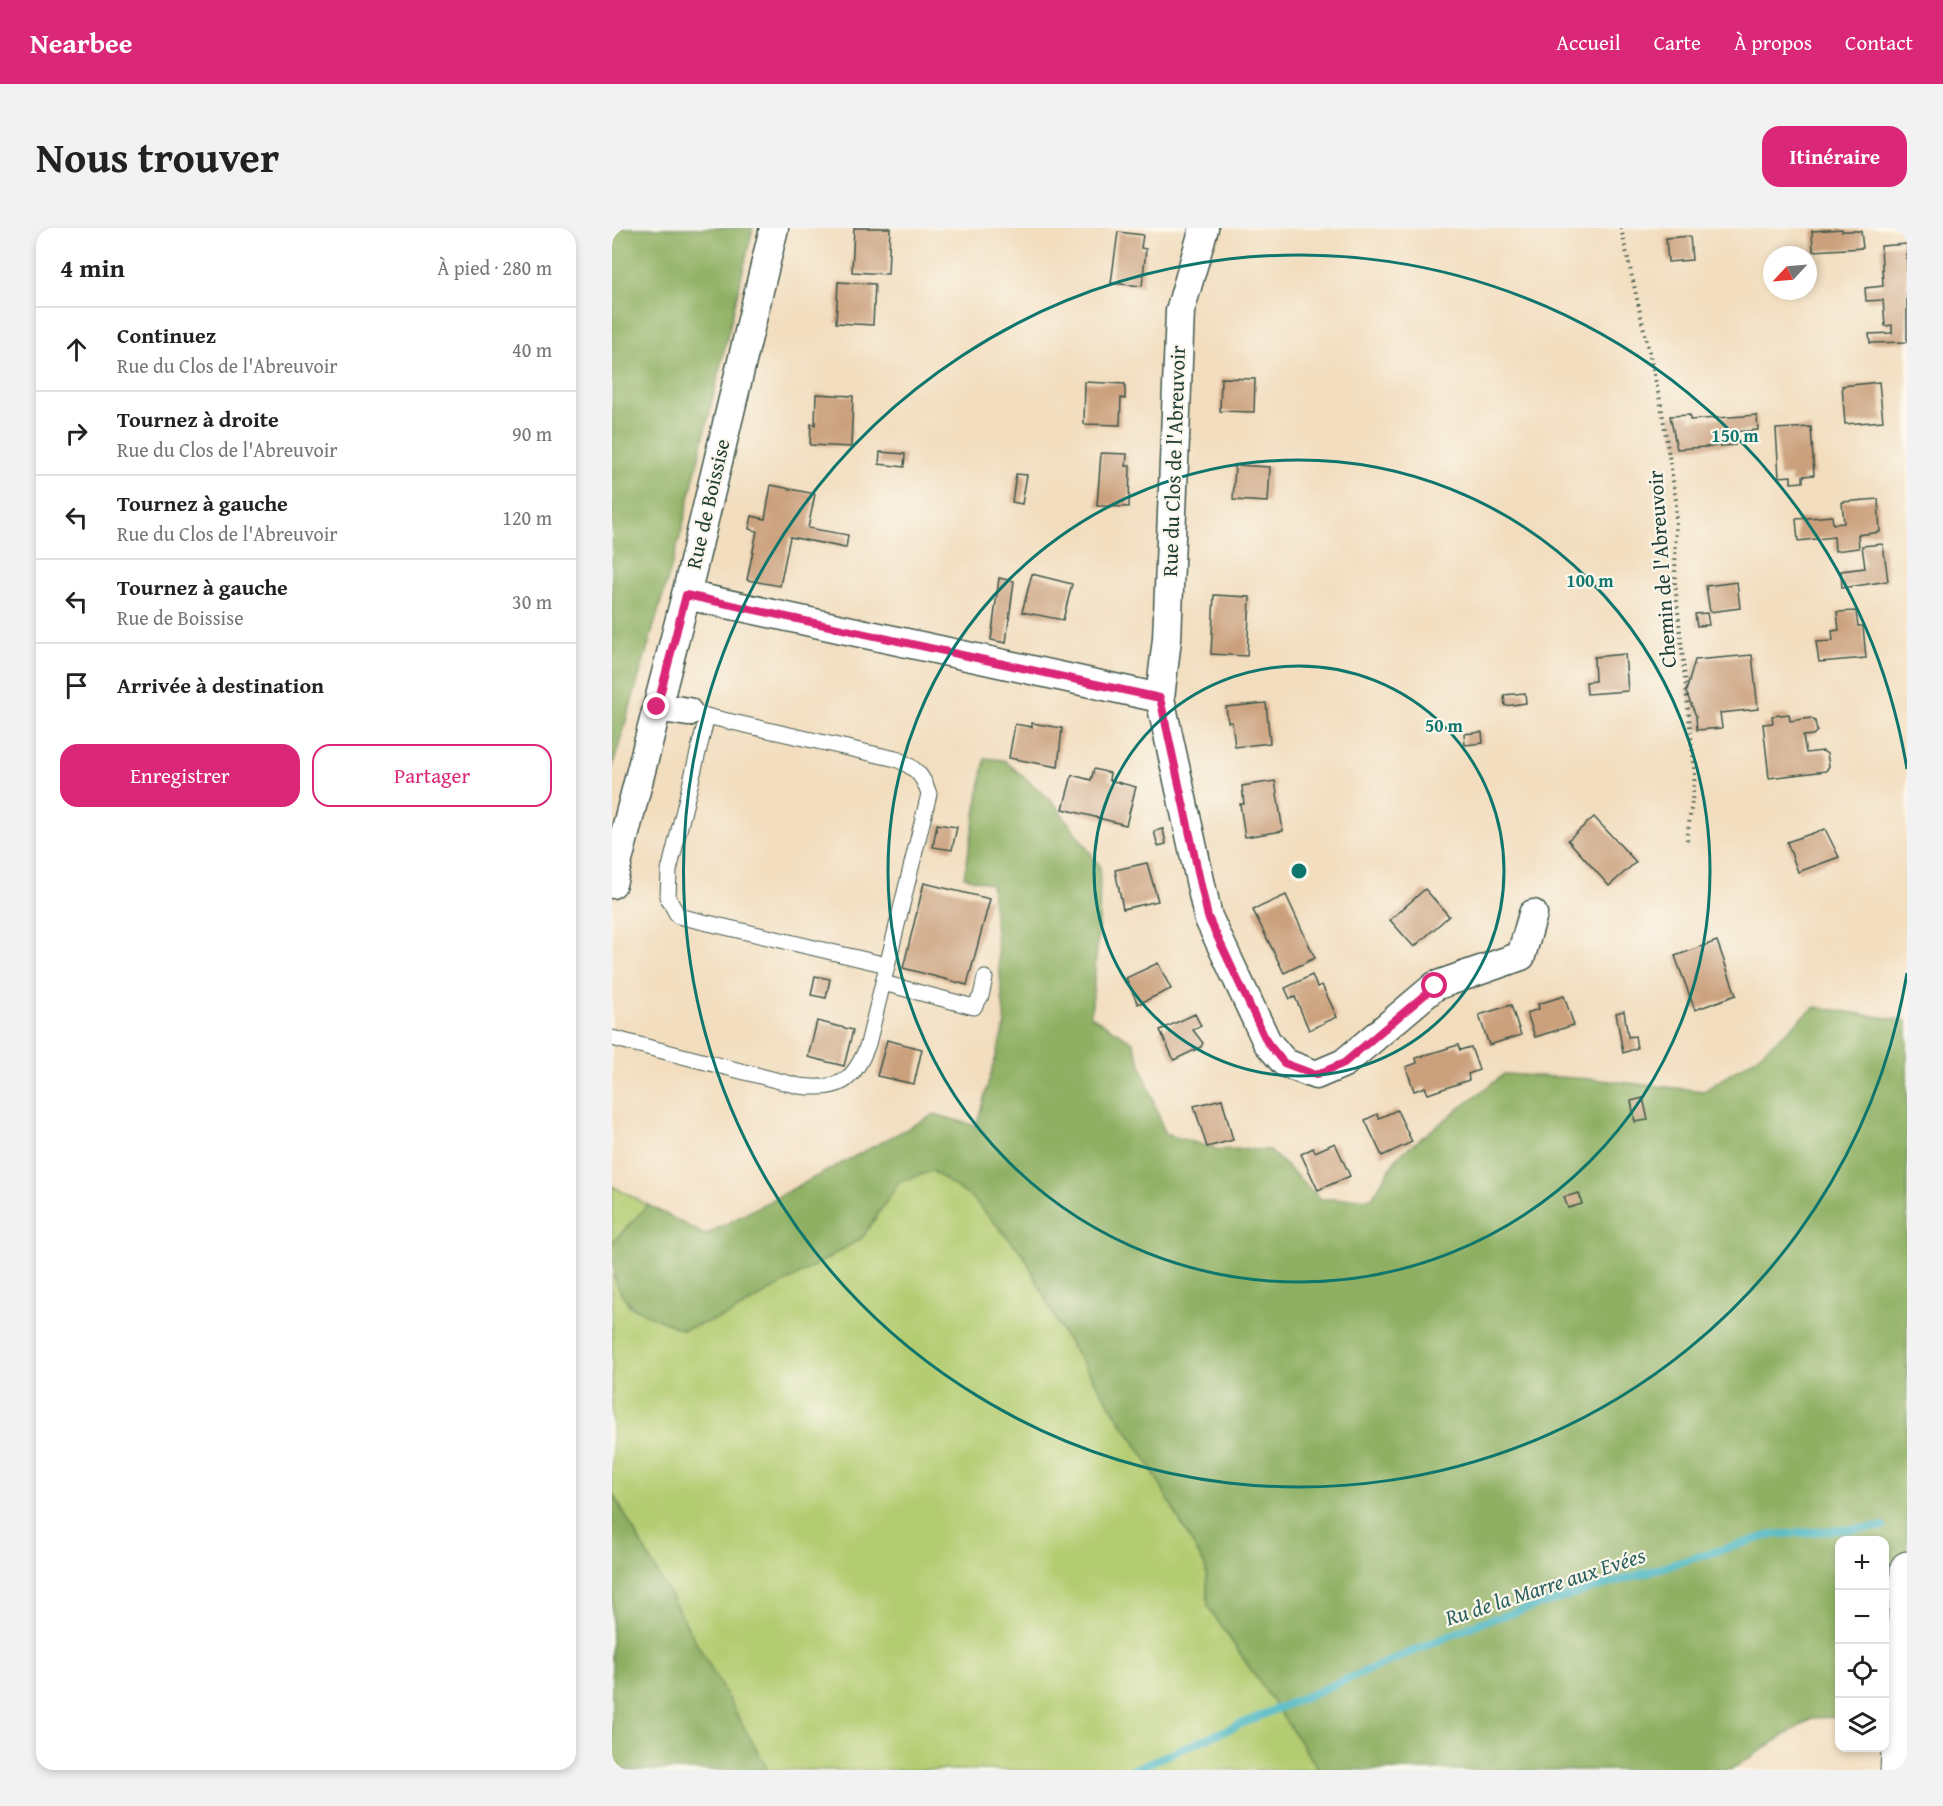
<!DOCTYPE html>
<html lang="fr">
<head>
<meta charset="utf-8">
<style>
  :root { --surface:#fff; --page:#f2f2f2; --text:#222; --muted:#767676; --line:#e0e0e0; --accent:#db2777 }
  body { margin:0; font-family:"Gentium Book Plus",serif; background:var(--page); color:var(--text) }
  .controls { position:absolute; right:18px; bottom:18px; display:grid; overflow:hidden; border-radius:12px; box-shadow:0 3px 9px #0003 }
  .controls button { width:54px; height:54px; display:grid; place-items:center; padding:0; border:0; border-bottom:2px solid var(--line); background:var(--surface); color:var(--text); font:30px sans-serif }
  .compass { position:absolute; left:1151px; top:18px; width:54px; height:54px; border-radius:50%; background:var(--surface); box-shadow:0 3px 9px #0003; rotate:244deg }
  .stop { position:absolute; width:18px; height:18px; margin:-14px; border:4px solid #db2777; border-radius:50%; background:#fff }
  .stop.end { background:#db2777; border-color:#fff; box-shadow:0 2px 6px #0008 }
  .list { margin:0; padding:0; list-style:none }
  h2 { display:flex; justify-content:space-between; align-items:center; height:78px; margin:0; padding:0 24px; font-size:26px }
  h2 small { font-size:20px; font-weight:400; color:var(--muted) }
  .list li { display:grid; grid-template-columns:39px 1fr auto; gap:18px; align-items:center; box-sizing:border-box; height:84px; padding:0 24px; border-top:2px solid var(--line) }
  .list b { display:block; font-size:22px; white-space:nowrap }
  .list p { margin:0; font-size:20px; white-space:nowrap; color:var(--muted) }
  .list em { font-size:20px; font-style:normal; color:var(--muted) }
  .actions { display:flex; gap:12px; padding:18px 24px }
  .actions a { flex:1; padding:14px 0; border:2px solid var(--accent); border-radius:18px; text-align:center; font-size:21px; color:var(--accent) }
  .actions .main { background:var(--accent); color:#fff }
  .icon { flex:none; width:33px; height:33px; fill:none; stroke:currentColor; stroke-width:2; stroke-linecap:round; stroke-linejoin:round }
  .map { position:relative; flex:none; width:1295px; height:1542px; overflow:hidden; border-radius:18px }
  header { display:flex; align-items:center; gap:36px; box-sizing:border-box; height:84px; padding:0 30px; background:var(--accent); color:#fff }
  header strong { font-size:28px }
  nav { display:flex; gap:33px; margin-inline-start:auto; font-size:21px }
  .intro { display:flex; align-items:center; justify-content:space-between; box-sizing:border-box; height:144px; padding:0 36px }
  h1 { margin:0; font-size:42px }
  .button { padding:15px 27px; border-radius:18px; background:var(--accent); color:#fff; font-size:21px; font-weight:700 }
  main { display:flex; gap:36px; padding:0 36px }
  aside { flex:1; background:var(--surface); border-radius:18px; box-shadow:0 3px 9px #0003 }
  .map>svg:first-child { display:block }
</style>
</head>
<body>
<header>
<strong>Nearbee</strong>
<nav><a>Accueil</a><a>Carte</a><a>À propos</a><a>Contact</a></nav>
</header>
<div class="intro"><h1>Nous trouver</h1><a class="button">Itinéraire</a></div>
<main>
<aside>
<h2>4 min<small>À pied · 280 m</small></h2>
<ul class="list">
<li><svg class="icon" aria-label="ahead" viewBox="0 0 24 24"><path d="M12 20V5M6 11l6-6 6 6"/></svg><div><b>Continuez</b><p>Rue du Clos de l'Abreuvoir</p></div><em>40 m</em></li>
<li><svg class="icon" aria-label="right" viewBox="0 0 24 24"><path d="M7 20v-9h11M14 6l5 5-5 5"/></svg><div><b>Tournez à droite</b><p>Rue du Clos de l'Abreuvoir</p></div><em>90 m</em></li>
<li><svg class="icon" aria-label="left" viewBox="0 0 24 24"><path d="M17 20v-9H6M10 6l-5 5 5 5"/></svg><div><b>Tournez à gauche</b><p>Rue du Clos de l'Abreuvoir</p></div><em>120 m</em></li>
<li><svg class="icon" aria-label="left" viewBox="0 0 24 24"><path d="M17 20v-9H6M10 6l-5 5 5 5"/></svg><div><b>Tournez à gauche</b><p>Rue de Boissise</p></div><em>30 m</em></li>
<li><svg class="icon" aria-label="arrive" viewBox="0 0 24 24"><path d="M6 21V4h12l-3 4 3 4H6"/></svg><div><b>Arrivée à destination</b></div></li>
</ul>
<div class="actions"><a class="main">Enregistrer</a><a>Partager</a></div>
</aside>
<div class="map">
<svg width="1295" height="1542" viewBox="0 0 1295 1542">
  <rect width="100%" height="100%" fill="#fbf7ec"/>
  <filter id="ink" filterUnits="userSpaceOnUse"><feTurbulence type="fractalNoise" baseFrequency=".0167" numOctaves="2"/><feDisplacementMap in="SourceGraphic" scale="12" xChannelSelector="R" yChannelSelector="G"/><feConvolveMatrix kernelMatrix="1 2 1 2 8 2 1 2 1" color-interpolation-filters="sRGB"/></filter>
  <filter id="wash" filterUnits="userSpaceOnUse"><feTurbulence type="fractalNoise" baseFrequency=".008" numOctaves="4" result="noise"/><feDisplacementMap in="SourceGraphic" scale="24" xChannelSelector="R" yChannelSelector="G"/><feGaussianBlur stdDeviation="1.35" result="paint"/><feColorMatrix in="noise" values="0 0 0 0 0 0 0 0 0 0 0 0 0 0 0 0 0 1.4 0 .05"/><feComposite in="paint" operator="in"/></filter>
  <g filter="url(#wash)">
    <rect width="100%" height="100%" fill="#f2ddbe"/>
    <!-- green -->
    <g fill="#b4cc71" stroke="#6a8452" stroke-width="1.5">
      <polygon points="320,943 360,970 412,1027 450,1104 532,1228 594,1340 596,1378 707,1542 156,1542 0,1264 0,1046 18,1079 71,1102 117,1087 250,1010 287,954"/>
      <polygon points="0,958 36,977 0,1017"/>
    </g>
    <!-- forest -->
    <g fill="#8fb063" stroke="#57764c" stroke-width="1.5">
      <polygon points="0,0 141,0 68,309 0,541"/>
      <path d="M373,530L392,532L442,575L488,638L487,696L479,788L521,814L553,906L605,921L657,922L709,971L760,970L786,928L892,846L980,851L1092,863L1142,831L1203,779L1295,793V1487H1273L1272,1312H1228L1227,1489L1200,1490L1118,1542H707L596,1378L594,1340L532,1228L450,1104L412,1027L360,970L320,943L287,954L250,1010L117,1087L71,1102C18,1079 0,1078 0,1015L36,977L93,1007L323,886L364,898L393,797L379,656L352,649Z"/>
      <polygon points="0,1264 156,1542 0,1542"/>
    </g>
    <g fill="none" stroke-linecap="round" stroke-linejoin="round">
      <!-- stream -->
      <polyline stroke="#48b6c2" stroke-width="8" points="520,1542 870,1394 1158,1307 1271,1299"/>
    </g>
    <g id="blocks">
      <!-- building -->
      <g fill="#cba07d">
        <polygon points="242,0 278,0 276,46 240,44"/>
        <polygon points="1230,1 1230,3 1249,3 1251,20 1201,23 1200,3"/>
        <polygon points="506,4 531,7 529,20 534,21 530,58 499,55"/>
        <polygon points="1078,8 1080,32 1056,34 1054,10"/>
        <polygon points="1295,16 1295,114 1258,115 1257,106 1280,105 1280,97 1273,98 1271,72 1254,73 1253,60 1271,58 1269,18"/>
        <polygon points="226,54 263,56 261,97 224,95"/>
        <polygon points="609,150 643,151 642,184 608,183"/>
        <polygon points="473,154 513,156 513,171 509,170 508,197 472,196"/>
        <polygon points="1267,154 1271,193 1233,196 1230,158"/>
        <polygon points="204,166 241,168 239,219 198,217 199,196 203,197"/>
        <polygon points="1078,187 1078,192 1145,187 1146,202 1122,204 1123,217 1065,221 1058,188"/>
        <polygon points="1199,199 1202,247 1191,248 1191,254 1179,255 1179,248 1167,249 1164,201"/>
        <polygon points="268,224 293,226 292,239 267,236"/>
        <polygon points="489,225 515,226 514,238 518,238 517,279 485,278"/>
        <polygon points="623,237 658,239 656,274 621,272"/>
        <polygon points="404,246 415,247 410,276 400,274"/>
        <polygon points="159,257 203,266 196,300 236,307 234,320 178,309 168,358 135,352 145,303 137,301 140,288 153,291"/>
        <polygon points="1266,271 1268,304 1246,307 1247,320 1223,323 1222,309 1186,313 1184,291 1220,288 1221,296 1232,295 1230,274"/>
        <polygon points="1271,316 1276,353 1230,360 1229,343 1253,340 1250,318"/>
        <polygon points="420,346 460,356 451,392 410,384"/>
        <polygon points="387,350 402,353 394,415 379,412"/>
        <polygon points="1125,354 1128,380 1098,384 1094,358"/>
        <polygon points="602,367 638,369 635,428 599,426"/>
        <polygon points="1244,383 1246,398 1251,398 1254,430 1207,434 1204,414 1221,413 1220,403 1227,402 1225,384"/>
        <polygon points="1095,385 1097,397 1085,398 1083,386"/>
        <polygon points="1013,426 1016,463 975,466 974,454 983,453 982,429"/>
        <polygon points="1140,427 1146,481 1108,485 1110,500 1085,502 1084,488 1074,464 1083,432"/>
        <polygon points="913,465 914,475 893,478 892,467"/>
        <polygon points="654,475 658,515 623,519 620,494 616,494 614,479"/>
        <polygon points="1177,486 1178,493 1199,490 1203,493 1205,503 1201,507 1191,508 1194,525 1211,523 1215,526 1217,538 1214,543 1157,550 1151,496 1161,495 1160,488"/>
        <polygon points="420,495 450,500 446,539 397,530 403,496 420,499"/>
        <polygon points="870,504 871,515 853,517 852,506"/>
        <polygon points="482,541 498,545 497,552 524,559 514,597 451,581 460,547 479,552"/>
        <polygon points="663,553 671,603 633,609 628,576 632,576 630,558"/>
        <polygon points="982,589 1024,634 997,658 956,612"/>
        <polygon points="325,596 345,599 340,622 321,619"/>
        <polygon points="551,601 554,616 546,618 542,603"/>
        <polygon points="1213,601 1227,629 1186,644 1175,614"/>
        <polygon points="535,635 546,673 511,681 503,642"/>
        <polygon points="312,655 378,671 355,757 291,740"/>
        <polygon points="813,661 837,688 802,719 778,692"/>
        <polygon points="674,667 703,730 672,745 641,682"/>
        <polygon points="1105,713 1124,767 1083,782 1063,728"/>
        <polygon points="546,735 559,761 526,776 514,750"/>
        <polygon points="700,747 705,759 710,757 725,789 697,802 683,769 678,771 673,760"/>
        <polygon points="203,748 218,751 214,770 199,767"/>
        <polygon points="952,768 962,797 923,809 915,785 927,781 926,776"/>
        <polygon points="899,777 909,807 877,817 867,787"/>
        <polygon points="1012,783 1016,809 1023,808 1025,820 1011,825 1004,785"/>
        <polygon points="583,786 589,798 581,802 591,815 589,819 562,832 548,802"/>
        <polygon points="205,793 241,802 232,838 196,829"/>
        <polygon points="275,812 310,821 302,856 265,848"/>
        <polygon points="846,817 848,822 859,819 867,842 856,846 857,852 816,866 813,859 802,863 794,839 805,835 804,830"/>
        <polygon points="1031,870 1036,892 1023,894 1019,873"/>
        <polygon points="610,871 621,912 595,919 582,878"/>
        <polygon points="785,882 800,914 770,928 753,892 765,886 767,890"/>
        <polygon points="723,915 738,948 706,962 689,926 701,920 703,924"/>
        <polygon points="967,965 970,976 956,980 952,969"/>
      </g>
    </g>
  </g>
  <g filter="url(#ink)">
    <use href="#blocks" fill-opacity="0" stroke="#3f5549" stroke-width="1.5"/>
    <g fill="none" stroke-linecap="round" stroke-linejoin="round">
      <!-- service casing -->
      <g stroke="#3f5549" stroke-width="17">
        <g id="service">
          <polyline points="95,488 57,643 56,670 66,688 275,737"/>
          <polyline points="271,755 362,779 369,768 373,750"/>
          <path d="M0,810L187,858C227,863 242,854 256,816L317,566C311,547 303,539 284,531L76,484"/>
        </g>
      </g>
      <!-- minor casing -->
      <g stroke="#3f5549" stroke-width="31">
        <g id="minor">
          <polyline points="74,367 548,470 596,689 655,814 673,835 704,847 732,835 823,758 909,728 921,686"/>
          <polyline points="548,470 555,411 568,83 592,0"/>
          <polyline points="45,479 76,484"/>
          <polyline points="0,656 74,367 162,0"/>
        </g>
      </g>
      <!-- primary casing -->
      <g stroke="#3f5549" stroke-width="35">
        <polyline id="primary" points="1285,1542 1295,1340"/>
      </g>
      <!-- path -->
      <polyline stroke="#3f5549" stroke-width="4" stroke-dasharray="1.5 4.5" stroke-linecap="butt" points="1009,0 1049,177 1064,272 1063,355 1083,547 1075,613"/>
      <!-- service -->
      <use href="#service" stroke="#fff" stroke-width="15"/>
      <!-- minor -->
      <use href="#minor" stroke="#fff" stroke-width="28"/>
      <!-- primary -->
      <use href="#primary" stroke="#fff" stroke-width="33"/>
    </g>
  </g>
  <g fill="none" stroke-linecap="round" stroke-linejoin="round" filter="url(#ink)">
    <!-- route -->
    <polyline stroke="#db2777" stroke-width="8" points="45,479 74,367 548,470 596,689 655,814 672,835 704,847 732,835 823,758"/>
  </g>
  <!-- distance rings -->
  <g fill="none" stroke="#0f766e" stroke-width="3">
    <circle cx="687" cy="643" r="205"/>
    <circle cx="687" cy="643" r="411"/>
    <path d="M1295 745A616 616 0 1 1 1295 541"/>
  </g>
  <g text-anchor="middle" stroke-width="4.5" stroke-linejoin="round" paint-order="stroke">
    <!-- street labels -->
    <g font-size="21" fill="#1f3d34" stroke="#fbf7ec">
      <text transform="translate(562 233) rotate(-88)" y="7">Rue du Clos de l'Abreuvoir</text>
      <text transform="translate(96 276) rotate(-77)" y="7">Rue de Boissise</text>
      <text transform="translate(1050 341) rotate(-94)" y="7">Chemin de l'Abreuvoir</text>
    </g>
    <!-- water labels -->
    <g font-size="22" font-style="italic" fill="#2b615f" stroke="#fbf7ec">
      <text transform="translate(933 1358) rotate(-18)" y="8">Ru de la Marre aux Evées</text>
    </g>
  </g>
  <circle cx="687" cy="643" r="9" fill="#0f766e" stroke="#fbf7ec" stroke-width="3"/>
  <g font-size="18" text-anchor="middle" font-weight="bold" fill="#0f766e" stroke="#fbf7ec" stroke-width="4.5" stroke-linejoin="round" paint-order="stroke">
    <text x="1123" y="214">150 m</text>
    <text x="978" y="359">100 m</text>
    <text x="832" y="504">50 m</text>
  </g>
</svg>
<div class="controls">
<button>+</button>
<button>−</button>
<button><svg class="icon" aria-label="locate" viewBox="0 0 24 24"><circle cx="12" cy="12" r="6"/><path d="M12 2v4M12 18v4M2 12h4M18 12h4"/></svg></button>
<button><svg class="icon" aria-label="layers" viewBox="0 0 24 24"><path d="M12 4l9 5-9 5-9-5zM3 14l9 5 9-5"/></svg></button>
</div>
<svg class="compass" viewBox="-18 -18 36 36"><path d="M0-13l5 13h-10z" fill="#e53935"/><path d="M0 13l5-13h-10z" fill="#767676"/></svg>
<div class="stop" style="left:823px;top:758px"></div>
<div class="stop end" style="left:45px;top:479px"></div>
</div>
</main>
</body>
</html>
